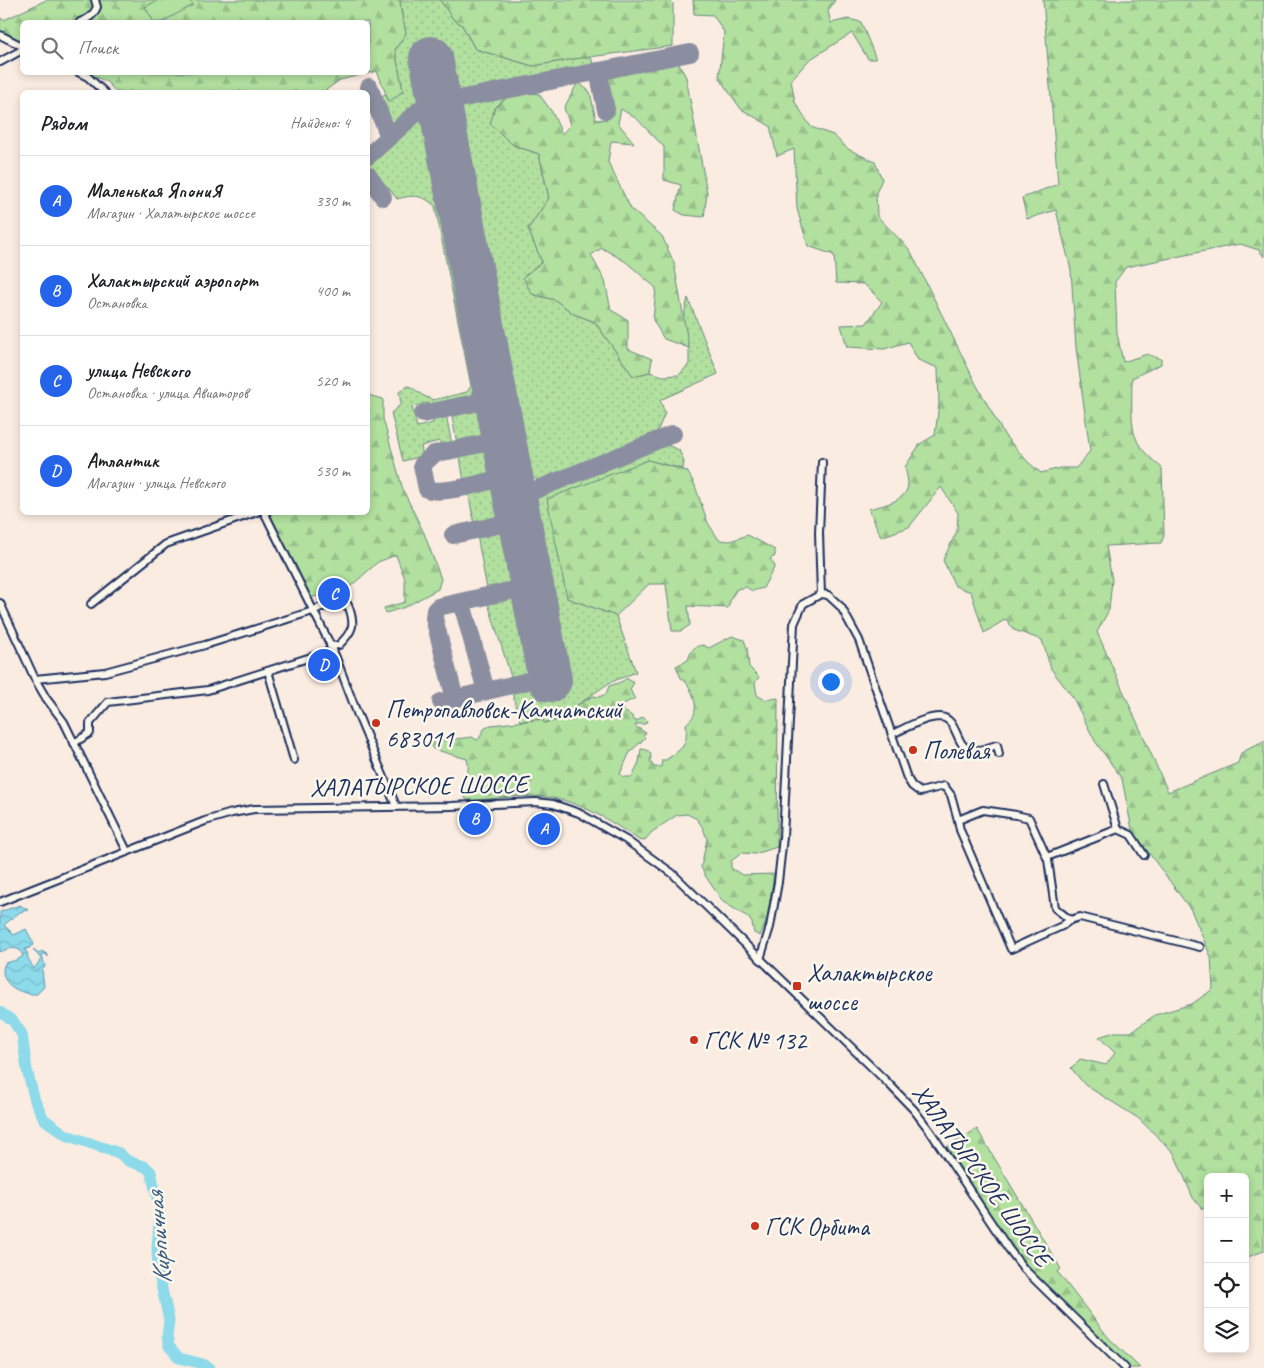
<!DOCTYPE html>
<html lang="ru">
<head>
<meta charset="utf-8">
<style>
  :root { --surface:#fff; --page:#f2f2f2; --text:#202124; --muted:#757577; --line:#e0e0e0; --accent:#2563eb }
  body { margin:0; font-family:Caveat,sans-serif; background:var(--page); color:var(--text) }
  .controls { position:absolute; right:15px; bottom:15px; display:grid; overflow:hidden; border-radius:8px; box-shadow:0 2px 8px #0003 }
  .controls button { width:45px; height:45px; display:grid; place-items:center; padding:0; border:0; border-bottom:1px solid var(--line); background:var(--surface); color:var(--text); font:25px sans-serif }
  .you { position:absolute; left:830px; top:681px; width:18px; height:18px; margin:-12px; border:4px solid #fff; border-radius:50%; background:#1a73e8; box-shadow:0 0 0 8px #1a73e833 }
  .badge { display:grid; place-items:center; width:32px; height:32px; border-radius:50%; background:var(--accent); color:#fff; font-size:16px; font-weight:700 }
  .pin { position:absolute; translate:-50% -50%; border:2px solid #fff; box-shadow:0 1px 5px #0006 }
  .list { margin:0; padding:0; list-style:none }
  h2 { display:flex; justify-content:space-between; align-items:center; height:65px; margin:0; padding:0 20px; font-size:21px }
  h2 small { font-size:16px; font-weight:400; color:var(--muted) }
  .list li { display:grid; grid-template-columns:32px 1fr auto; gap:15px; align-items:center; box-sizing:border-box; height:90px; padding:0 20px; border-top:1px solid var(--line) }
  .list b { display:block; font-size:19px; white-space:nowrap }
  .list p { margin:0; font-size:16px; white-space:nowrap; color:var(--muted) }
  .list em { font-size:16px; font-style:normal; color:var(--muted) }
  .icon { flex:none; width:28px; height:28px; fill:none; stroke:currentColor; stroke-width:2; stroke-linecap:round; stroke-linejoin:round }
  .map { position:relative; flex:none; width:1264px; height:1368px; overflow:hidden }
  .search { position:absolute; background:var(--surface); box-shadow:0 2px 8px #0003; left:20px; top:20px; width:350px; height:55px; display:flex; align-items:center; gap:12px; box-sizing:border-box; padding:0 18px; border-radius:8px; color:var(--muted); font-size:19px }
  .panel { position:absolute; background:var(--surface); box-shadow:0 2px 8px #0003; left:20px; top:90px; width:350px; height:425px; border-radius:8px }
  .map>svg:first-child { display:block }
</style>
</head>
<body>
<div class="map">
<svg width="1264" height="1368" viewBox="0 0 1264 1368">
  <defs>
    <pattern id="grass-dots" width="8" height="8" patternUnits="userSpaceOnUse" patternTransform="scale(1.25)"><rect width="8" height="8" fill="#b1e09f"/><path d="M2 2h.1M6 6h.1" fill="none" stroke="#98c08b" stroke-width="1.8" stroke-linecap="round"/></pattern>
    <pattern id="forest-firs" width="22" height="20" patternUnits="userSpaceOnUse" patternTransform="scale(1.25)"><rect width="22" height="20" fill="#b1e09f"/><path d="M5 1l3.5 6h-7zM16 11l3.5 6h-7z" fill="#98c08b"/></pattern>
    <pattern id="water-waves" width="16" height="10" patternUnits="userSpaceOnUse" patternTransform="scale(1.25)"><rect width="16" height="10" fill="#8cdaea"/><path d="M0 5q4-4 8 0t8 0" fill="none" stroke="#78bbcb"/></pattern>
  </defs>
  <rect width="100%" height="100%" fill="#fbece1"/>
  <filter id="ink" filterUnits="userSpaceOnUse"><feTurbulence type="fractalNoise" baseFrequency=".02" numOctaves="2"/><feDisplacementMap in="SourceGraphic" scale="10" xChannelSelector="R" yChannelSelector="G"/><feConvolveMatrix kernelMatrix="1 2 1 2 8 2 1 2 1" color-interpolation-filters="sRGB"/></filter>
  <g filter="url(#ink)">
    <!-- grass -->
    <g fill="url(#grass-dots)" stroke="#66887e">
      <polygon points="400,0 440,0 453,19 462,25 475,49 533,66 591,56 593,65 465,91 452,84 445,52 416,58 424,101 396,126 388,125 378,97 386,94 389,102 403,91 395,50 406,33 401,11"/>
      <polygon points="506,98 495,108 513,145 539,154 549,198 528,229 542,262 532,294 555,300 574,314 595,322 633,376 650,372 663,376 679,375 689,364 689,348 683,319 688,298 718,374 660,400 665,413 657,432 544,481 537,480 526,471 458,118 464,105"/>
      <path d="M419,118H427L481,397L436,408H433L428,403L412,407L417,427L433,423L432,417L446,414L452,445L441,448L439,441L421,446L423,456L403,461L391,413L401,404L399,392L408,386L413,388L422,395L433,400L467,392L471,386L435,206C422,194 412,195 397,199L386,185L378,181L368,167L369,158L386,144L392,145L397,141L399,134Z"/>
      <polygon points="483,405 489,438 457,444 451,411"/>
      <polygon points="663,443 679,450 684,462 683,469 647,460 567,598 616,616 636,672 609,683 573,708 575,717 543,723 542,719 520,721 511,689 564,677 530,503 539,492"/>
      <polygon points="490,446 496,475 464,481 459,451"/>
      <polygon points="497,484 503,518 474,524 468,490"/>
      <polygon points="506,530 516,584 487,589 477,535"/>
      <polygon points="518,594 534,675 512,680 487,600"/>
    </g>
    <!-- forest -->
    <g fill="url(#forest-firs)" stroke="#66887e">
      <polygon points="46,0 400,0 401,11 406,33 395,50 403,91 389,102 377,71 340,80 323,92 116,92 107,82 88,73 368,72 368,22 22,22 22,41 0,30 0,18 4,20"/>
      <polygon points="440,0 669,0 673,4 673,46 574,59 533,66 475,49 462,25 453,19"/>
      <path d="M693,0H835L828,11L831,23L848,19L861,22L876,59H868L852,33L809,60L791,80L795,102L811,127L833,135L848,149L875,162L882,179L876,193L877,216L910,250L976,384L1005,436L1028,462L1041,473L1060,468H1076L1090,451L1076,348L1071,270L1056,210L1027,219L1022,198L1058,184L1043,0H1264V257L1259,250L1240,244L1126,267L1115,282L1117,333L1123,362L1147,354L1161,359V364L1132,378C1132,392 1130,426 1136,438C1140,450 1153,460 1162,468L1164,536L1161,543L1106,546L1112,580L1109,610L1097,632L1168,792L1238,763L1241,753L1264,741V1251L1245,1258V1177H1208V1207L1202,1209L1193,1198L1174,1153L1138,1118L1085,1085L1071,1068L1080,1059L1106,1065L1115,1053L1099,1037L1114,1032H1131L1155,1015L1192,1004L1213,989L1211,957L1191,910L1132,830L1122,779L1095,741L1072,696L1051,669L1042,640L1014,630L1006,619L984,633L971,592L955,586L943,560L957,531L958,513L941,487L909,527L881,537L869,509C882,505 907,502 908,484C908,479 906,472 905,467L920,444L935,435L939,404L938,368L918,360L908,342L884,349L847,347L841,325L866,324L882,302L864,284L836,283L834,255L808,246L797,209L794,149L777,156L770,126L741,109L719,78L724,32L713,15L694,14Z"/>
      <path d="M661,61L678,62L686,77L707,193L704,217L684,215L675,210L681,185L664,180V147L637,119L621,109L618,123L634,143L611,141L608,162L631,209L662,236L674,263L689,348L664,339L653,320L656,288L626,262L602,248L591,255L605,281L611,310L628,320V349L652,359L650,372L633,376L595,322L574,314L555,300L532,294L523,277L542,262L528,229L549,198L539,154L513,145L490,124L495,108L514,91L539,94L552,112L562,134L570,125L564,108L578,82L590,92L596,120L608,119L614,114C612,101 605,93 605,79L615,77L618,72Z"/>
      <polygon points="368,395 383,399 383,419 403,490 424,533 441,579 438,589 405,607 386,613 384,608 405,602 405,579 396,555 378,562 351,586 307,599 269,513 368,512"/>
      <polygon points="648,460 687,471 694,483 708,523 719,540 730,541 748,535 775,550 775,556 770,559 775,566 763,588 752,591 746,587 737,589 731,598 728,608 688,606 690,625 681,631 672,631 666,584 649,584 616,616 567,598 547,499"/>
      <path d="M732,636L744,640L747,648L749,667L759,677L755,683L757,695L765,700L778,698L777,847L755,854L742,853L731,861V868L742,875L774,874L767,920L760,936L754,933L752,923L748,917L723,902L706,877L701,867L707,839L703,828L697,819L687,814L677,815L652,832L644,841L639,840C610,821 581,801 545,797C520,794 493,800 468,800L465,798C460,787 472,773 467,759L433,749L430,744L431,742L472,737L477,740L479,739L484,729L491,725L543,719L544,723L575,717L573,708L593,696L599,697L606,694L609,686C614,684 624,682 626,678L634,683L630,689L633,696L636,698L615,708L623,707L622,710L632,716L633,720L637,721L643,717L647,721L645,724H636L635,726L646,733L643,735L645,738L630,752L620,774L624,777H632L639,762L641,749C649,749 653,754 650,761L654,767H661L662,760H666C682,748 688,747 686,724C690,720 695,716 695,710C697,701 689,682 681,678L676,666L688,660C691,651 693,646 703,645L709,648Z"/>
      <polygon points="977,1129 1061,1269 1057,1272 1060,1275 1108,1337 1140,1368 1129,1368 1028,1267 1009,1243 947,1147"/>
    </g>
    <!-- garden -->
    <polygon fill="#b1e09f" stroke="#66887e" points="158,0 190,0 193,5 162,22 154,22 145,7"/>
    <!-- water -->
    <path fill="url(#water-waves)" stroke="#5f96b2" d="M20,905L28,910L20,912L4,925L14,935L26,929L34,944L31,947L24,950L27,952L28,958L34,969L41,959L33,949L39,953L42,951L48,955V957L46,954H42L45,967L42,970L44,987L37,994C24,995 3,987 3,971C3,968 4,966 5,963L17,960L23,956L20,950C13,947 7,949 0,952V912Z"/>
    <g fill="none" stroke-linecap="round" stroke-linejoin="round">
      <!-- river -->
      <polyline stroke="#8cdaea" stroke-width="11" points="0,1012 13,1021 22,1034 27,1070 35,1101 44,1119 66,1135 119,1153 128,1161 146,1167 151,1172 160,1211 157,1248 158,1271 169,1320 167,1337 169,1346 179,1358 203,1364 210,1368"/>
      <!-- taxiway -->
      <g stroke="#8b8ea0" stroke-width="18">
        <polyline points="598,71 606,110"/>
        <polyline points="369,87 389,137"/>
        <polyline points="368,156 424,106 690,53"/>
        <polyline points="368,175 383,197"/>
        <polyline points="423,414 497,398"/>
        <path d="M504,439L434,454L422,465L427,489C443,496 493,480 511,475"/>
        <polyline points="516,498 673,434"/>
        <polyline points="453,535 520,520"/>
        <polyline points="466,601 463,607 486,691"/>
        <polyline points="455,699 434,618 435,610 438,607 532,586"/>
        <polyline points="441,702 549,676"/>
      </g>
      <!-- runway -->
      <polyline stroke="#8b8ea0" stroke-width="44" points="431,58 550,680"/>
      <!-- minor casing -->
      <g stroke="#1b2f5e" stroke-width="10">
        <g id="minor">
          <path d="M80,22C88,19 93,16 97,7L95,0"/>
          <polyline points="0,35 22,46"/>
          <polyline points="0,62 22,50"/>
          <polyline points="78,72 88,77 104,92"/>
          <polyline points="264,512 333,650 357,713 396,806"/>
          <polyline points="821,594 828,595 841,607 859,640 907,778 912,786 920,792 944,786 951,795 958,820 983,810 1016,815 1029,818 1048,860 1055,908 1070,920 1080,917 1200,947"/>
          <polyline points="0,603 35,679 46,698 64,722 127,851"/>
          <polyline points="91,604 166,544 257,512"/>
          <polyline points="268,671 294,760"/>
          <path d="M35,679L105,672L205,645L313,611L321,607L348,605C356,625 353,631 339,645L330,646"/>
          <path d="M892,734C906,728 924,717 940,717C958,718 955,746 970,750C978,752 989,747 997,745L999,754"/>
          <polyline points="74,743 90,733 90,723 108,702 208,690 333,650"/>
          <polyline points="958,820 960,830 1011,949 1062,926 1070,920"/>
          <polyline points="1118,829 1131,835 1144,855"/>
          <polyline points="1047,857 1118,829 1104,784"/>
          <polyline points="0,902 205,821 232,813 254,809 451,806 536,802 553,804 579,813 626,840 672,873 888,1083 914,1110 930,1131 1008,1248 1024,1269 1125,1368"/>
          <polyline points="760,959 770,927 778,882 783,837 794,624 803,604 821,594 819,533 822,462"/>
        </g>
      </g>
      <!-- minor -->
      <use href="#minor" stroke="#fbf7ec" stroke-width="6"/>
    </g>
  </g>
  <!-- markers -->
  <g fill="#c8321e" stroke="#fbf7ec" stroke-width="2">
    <circle cx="376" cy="723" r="5"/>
    <circle cx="913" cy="750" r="5"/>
    <rect x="792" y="981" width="10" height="10" rx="2.5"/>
    <circle cx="694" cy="1040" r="5"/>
    <circle cx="755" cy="1226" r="5"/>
  </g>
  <g text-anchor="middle" stroke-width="5" stroke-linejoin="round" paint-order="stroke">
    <!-- poi labels -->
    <g font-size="25" fill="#1b2f5e" stroke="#fbf7ec" text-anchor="start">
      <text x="386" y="718">Петропавловск-Камчатский<tspan x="386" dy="29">683011</tspan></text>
      <text x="923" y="759">Полевая</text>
      <text x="807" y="981">Халактырское<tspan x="807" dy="29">шоссе</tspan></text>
      <text x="704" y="1049">ГСК № 132</text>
      <text x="765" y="1235">ГСК Орбита</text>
    </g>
    <!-- street labels -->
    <g font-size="25" fill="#1b2f5e" stroke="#fbf7ec">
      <text transform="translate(419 785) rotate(-1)" y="9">ХАЛАТЫРСКОЕ ШОССЕ</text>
      <text transform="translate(983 1175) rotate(54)" y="9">ХАЛАТЫРСКОЕ ШОССЕ</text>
    </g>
    <!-- water labels -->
    <g font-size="26" font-style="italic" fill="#375a81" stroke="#fbf7ec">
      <text transform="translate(158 1238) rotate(-95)" y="9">Кирпичная</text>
    </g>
  </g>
</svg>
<div class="controls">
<button>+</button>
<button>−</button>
<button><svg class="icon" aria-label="locate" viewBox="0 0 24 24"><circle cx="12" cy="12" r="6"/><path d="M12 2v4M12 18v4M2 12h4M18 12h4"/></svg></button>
<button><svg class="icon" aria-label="layers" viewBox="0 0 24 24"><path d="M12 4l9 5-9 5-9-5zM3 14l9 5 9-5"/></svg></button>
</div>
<div class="you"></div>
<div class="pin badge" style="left:544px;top:829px">A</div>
<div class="pin badge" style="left:475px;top:819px">B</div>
<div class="pin badge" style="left:334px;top:594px">C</div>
<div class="pin badge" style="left:324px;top:665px">D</div>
<div class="search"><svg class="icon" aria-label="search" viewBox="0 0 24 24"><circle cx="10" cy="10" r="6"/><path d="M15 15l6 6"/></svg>Поиск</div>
<section class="panel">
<h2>Рядом<small>Найдено: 4</small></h2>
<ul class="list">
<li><span class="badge">A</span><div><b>Маленькая ЯпониЯ</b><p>Магазин · Халатырское шоссе</p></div><em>330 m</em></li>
<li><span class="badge">B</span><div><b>Халактырский аэропорт</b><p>Остановка</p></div><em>400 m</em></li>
<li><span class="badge">C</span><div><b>улица Невского</b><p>Остановка · улица Авиаторов</p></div><em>520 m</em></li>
<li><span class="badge">D</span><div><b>Атлантик</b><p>Магазин · улица Невского</p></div><em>530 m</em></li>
</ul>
</section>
</div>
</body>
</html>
